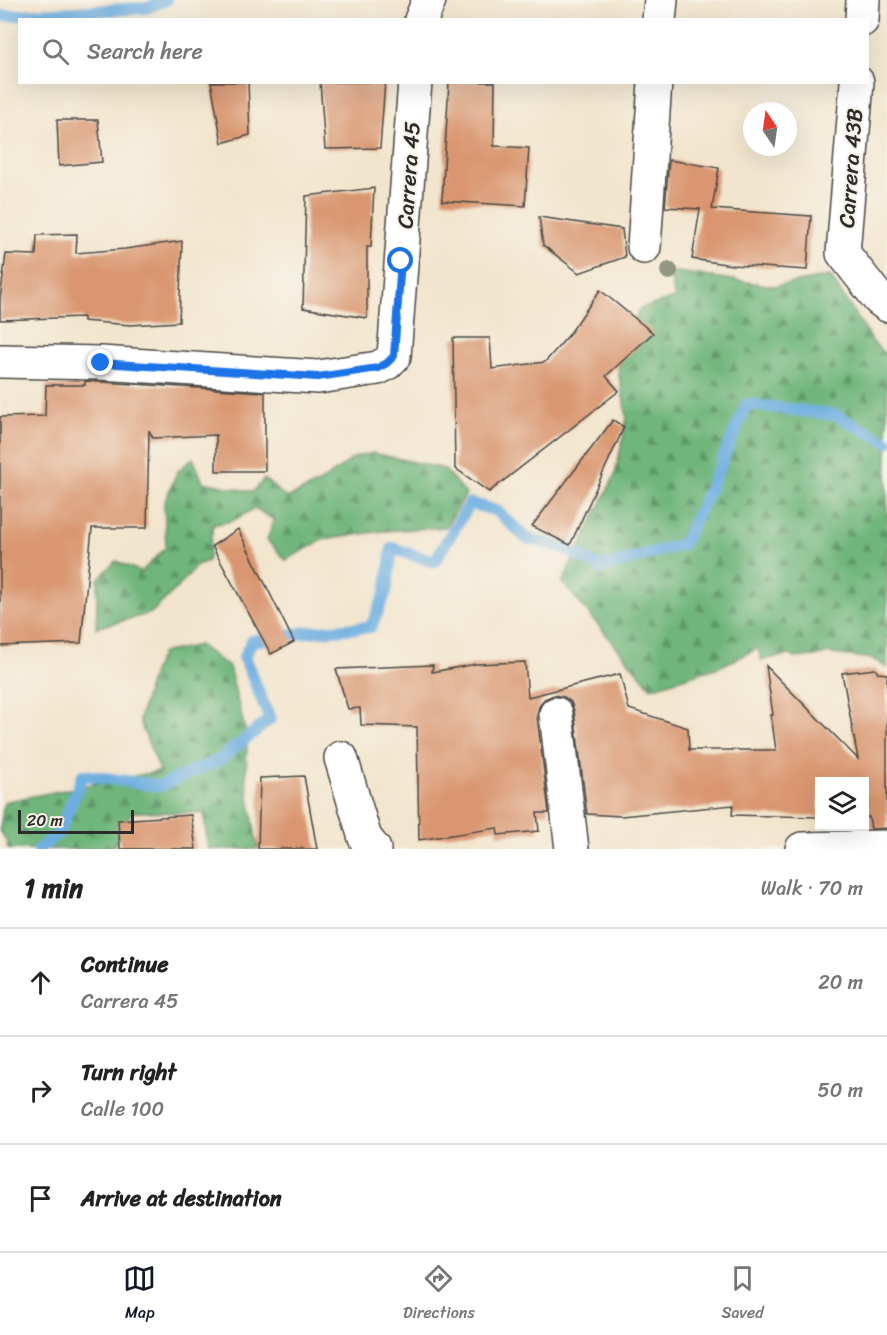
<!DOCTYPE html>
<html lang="en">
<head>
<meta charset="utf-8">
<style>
  :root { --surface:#fff; --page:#f6f6f6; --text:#222; --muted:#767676; --line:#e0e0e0; --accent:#111827 }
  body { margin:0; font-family:Sriracha,sans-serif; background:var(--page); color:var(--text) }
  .controls { position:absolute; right:18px; bottom:18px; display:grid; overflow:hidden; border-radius:0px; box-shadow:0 6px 24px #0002 }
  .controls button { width:54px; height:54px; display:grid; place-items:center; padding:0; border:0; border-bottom:2px solid var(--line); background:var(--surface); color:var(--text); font:30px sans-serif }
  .compass { position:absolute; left:743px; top:102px; width:54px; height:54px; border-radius:50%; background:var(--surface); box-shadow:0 6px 24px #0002; rotate:347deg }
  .scale { position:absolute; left:18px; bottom:15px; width:116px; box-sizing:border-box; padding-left:6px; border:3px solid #2b2b2b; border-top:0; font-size:16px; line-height:21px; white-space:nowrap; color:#2b2b2b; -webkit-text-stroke:4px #f7f3e8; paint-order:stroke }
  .stop { position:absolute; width:18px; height:18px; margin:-14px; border:4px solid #1a73e8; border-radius:50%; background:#fff }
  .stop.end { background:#1a73e8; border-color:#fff; box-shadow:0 2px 6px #0008 }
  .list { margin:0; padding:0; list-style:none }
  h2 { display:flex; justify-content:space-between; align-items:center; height:78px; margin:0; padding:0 24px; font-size:26px }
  h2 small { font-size:20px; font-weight:400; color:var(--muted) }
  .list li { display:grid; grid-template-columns:39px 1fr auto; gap:18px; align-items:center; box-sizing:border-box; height:108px; padding:0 24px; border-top:2px solid var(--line) }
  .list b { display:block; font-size:22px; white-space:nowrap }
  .list p { margin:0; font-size:20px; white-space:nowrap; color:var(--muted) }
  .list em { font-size:20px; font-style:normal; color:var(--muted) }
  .icon { flex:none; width:33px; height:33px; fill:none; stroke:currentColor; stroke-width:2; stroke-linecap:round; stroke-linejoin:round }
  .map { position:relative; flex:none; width:887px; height:849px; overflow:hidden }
  .search { position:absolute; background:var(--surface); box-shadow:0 6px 24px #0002; left:18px; right:18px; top:18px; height:66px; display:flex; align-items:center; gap:15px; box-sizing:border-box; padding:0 21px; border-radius:0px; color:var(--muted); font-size:22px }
  .sheet { height:402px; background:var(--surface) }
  nav { display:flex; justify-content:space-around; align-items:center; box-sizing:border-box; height:84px; border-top:2px solid var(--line); background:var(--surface); font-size:16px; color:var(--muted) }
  nav a { display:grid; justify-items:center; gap:3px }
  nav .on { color:var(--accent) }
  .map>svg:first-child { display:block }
</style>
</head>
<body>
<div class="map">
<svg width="887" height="849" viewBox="0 0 887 849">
  <defs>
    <pattern id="forest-firs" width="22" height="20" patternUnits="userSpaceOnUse" patternTransform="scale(1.5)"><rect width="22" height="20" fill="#6fb67b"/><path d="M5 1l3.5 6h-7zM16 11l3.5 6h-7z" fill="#5b9465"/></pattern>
  </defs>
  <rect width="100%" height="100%" fill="#f7f3e8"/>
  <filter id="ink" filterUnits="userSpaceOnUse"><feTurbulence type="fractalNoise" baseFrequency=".0167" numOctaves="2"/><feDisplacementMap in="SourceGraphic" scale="12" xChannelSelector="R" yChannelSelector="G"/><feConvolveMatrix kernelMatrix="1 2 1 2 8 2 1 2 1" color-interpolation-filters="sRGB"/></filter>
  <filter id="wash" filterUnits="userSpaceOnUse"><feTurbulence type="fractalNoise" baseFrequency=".008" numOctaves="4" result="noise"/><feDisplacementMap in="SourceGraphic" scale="24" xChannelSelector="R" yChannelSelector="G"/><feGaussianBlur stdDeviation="1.35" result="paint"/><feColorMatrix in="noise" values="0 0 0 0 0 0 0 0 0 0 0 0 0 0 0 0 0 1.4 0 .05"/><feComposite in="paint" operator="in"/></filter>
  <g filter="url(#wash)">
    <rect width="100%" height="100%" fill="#f2e5cd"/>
    <!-- forest -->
    <g fill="url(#forest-firs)" stroke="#4d7053" stroke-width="1.5">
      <polygon points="669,271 775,286 830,276 873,342 887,356 887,668 873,659 826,653 823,655 795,658 790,655 761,660 758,648 719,667 651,688 562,582 615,475 627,418 618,370 639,309 675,298"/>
      <polygon points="373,453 444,469 466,494 446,527 382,531 322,540 286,560 267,540 274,520 255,508 232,521 213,525 208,561 197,565 178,587 151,613 96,628 98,579 116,561 141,572 166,547 164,504 177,472 193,458 203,482 253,492 264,479 287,498 319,483 355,457"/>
      <polygon points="199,645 229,667 247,737 246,780 258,849 208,849 204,813 132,812 112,849 8,849 7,842 0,830 4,802 160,771 139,720 153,672 162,653"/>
    </g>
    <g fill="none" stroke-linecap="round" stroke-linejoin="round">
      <!-- stream -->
      <g stroke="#6daee1" stroke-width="12">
        <polyline points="0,16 147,8 166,0"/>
        <polyline points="39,849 60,831 83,775 160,786 221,759 270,719 244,657 252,641 307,632 371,627 386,592 392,548 434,562 470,503 497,511 526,538 564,548 601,568 683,544 709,490 747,404 835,415 887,442"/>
      </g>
    </g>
    <g id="blocks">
      <!-- building -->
      <g fill="#d99670">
        <polygon points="211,82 248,82 250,135 222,143"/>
        <polygon points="320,82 385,82 380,148 325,149"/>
        <polygon points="449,82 495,82 494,146 529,148 525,206 442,201"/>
        <polygon points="57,120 98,120 102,162 59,166"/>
        <polygon points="669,160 719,168 712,209 811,216 807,270 732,265 692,259 700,209 665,207"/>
        <polygon points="374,188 371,247 367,247 367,318 303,308 306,196"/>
        <polygon points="539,217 622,229 625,257 579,273 543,245"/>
        <polygon points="77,234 76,253 125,249 182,241 179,322 130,325 83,321 83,317 0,320 0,299 6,254 36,255 37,235"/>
        <polygon points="600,290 653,333 606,376 619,391 489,492 455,468 453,338 490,338 492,369 545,362 568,336"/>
        <polygon points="85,381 265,392 265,471 216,471 216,435 153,438 149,430 147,528 92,528 81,643 0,646 0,417 45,416 46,385 85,385"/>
        <polygon points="613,420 624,427 570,545 532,526"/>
        <polygon points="238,529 294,642 271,654 212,546"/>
        <polygon points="525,662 528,697 620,674 629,709 688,728 689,750 776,750 771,715 773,715 766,666 858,759 842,673 875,669 878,673 887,674 887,828 871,829 869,817 864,817 864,782 819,782 819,817 732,815 733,805 621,816 587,814 574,711 571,702 564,697 554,695 544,699 539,707 537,716 549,813 537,813 539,831 498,835 497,828 419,840 417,727 361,725 360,708 348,709 336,669 433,665 432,672 476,664"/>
        <polygon points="304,776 317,849 258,849 260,778"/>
        <polygon points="191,815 196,849 120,849 118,820"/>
      </g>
    </g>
  </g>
  <g filter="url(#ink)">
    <use href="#blocks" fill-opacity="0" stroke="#494743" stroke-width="1.5"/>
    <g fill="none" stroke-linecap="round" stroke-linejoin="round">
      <!-- minor casing -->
      <g stroke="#494743" stroke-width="36">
        <g id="minor">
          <polyline points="421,20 429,0"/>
          <polyline points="659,20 661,0"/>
          <polyline points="862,20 863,0"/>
          <polyline points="857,82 843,253 879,299 887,305"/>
          <polyline points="644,247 655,82"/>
          <polyline points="0,361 101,363 318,377 378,368 387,363 394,356 415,82"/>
          <polyline points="556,714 572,849"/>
          <polyline points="341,758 365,838 374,849"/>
          <polyline points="802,849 887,847"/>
        </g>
      </g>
      <!-- minor -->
      <use href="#minor" stroke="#fff" stroke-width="33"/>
    </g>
    <!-- trees -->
    <circle fill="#929682" cx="669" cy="271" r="9"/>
  </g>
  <g fill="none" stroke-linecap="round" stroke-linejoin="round" filter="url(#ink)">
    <!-- route -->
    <polyline stroke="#1a73e8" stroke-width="8" points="101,363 318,377 378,368 387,363 394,356 401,261"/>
  </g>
  <g text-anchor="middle" stroke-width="4.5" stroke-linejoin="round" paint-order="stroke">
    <!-- street labels -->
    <g font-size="22" fill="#2b2b2b" stroke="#f7f3e8">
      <text transform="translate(850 168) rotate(-86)" y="8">Carrera 43B</text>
      <text transform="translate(408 175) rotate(-86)" y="8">Carrera 45</text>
    </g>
  </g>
</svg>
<div class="controls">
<button><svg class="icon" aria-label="layers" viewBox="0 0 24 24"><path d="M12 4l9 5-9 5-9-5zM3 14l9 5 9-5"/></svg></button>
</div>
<svg class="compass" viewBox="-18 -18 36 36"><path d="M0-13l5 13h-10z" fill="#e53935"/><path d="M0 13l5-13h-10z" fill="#767676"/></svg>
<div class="scale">20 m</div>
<div class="stop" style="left:401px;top:261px"></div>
<div class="stop end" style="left:101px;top:363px"></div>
<div class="search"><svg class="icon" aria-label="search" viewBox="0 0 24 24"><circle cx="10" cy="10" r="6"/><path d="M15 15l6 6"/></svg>Search here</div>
</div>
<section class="sheet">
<h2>1 min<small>Walk · 70 m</small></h2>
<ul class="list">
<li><svg class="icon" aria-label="ahead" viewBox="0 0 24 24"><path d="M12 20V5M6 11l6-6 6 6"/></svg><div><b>Continue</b><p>Carrera 45</p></div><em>20 m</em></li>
<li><svg class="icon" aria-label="right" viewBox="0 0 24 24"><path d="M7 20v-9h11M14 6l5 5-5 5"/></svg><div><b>Turn right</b><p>Calle 100</p></div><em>50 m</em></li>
<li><svg class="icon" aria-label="arrive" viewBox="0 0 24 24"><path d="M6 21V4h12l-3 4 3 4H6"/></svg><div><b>Arrive at destination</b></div></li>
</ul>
</section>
<nav>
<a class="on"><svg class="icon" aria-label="map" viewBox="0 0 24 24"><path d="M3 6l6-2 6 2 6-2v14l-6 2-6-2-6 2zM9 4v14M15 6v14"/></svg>Map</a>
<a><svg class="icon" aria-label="directions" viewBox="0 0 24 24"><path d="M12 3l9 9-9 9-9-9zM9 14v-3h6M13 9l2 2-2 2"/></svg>Directions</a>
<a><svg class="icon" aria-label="saved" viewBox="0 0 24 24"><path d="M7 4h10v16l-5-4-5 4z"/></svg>Saved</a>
</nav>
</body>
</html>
